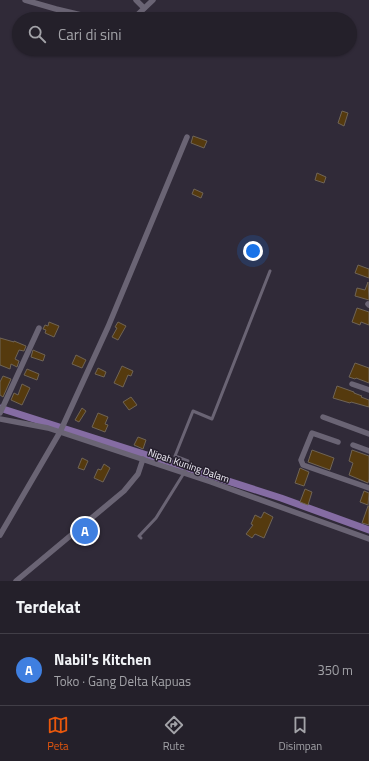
<!DOCTYPE html>
<html lang="id">
<head>
<meta charset="utf-8">
<style>
  :root { --surface:#24202a; --page:#2c2832; --text:#f1f3f6; --muted:#a3a3a8; --line:#413e47; --accent:#ea580c }
  body { margin:0; font-family:"Titillium Web",sans-serif; background:var(--page); color:var(--text) }
  .you { position:absolute; left:253px; top:251px; width:14px; height:14px; margin:-10px; border:3px solid #fff; border-radius:50%; background:#1a73e8; box-shadow:0 0 0 6px #1a73e833 }
  .badge { display:grid; place-items:center; width:26px; height:26px; border-radius:50%; background:var(--accent); color:#fff; font-size:13px; font-weight:700 }
  .pin { position:absolute; translate:-50% -50%; border:2px solid #fff; box-shadow:0 1px 4px #0006 }
  .list { margin:0; padding:0; list-style:none }
  h2 { display:flex; justify-content:space-between; align-items:center; height:52px; margin:0; padding:0 16px; font-size:17px }
  h2 small { font-size:13px; font-weight:400; color:var(--muted) }
  .list li { display:grid; grid-template-columns:26px 1fr auto; gap:12px; align-items:center; box-sizing:border-box; height:72px; padding:0 16px; border-top:1px solid var(--line) }
  .list b { display:block; font-size:15px; white-space:nowrap }
  .list p { margin:0; font-size:13px; white-space:nowrap; color:var(--muted) }
  .list em { font-size:13px; font-style:normal; color:var(--muted) }
  .icon { flex:none; width:22px; height:22px; fill:none; stroke:currentColor; stroke-width:2; stroke-linecap:round; stroke-linejoin:round }
  .map { position:relative; flex:none; width:369px; height:581px; overflow:hidden }
  .search { position:absolute; background:var(--surface); box-shadow:0 1px 3px #0004; left:12px; right:12px; top:12px; height:44px; display:flex; align-items:center; gap:10px; box-sizing:border-box; padding:0 14px; border-radius:22px; color:var(--muted); font-size:15px }
  .sheet { height:124px; background:var(--surface) }
  nav { display:flex; justify-content:space-around; align-items:center; box-sizing:border-box; height:56px; border-top:1px solid var(--line); background:var(--surface); font-size:11px; color:var(--muted) }
  nav a { display:grid; justify-items:center; gap:2px }
  nav .on { color:var(--accent) }
  .map>svg:first-child { display:block }
</style>
</head>
<body>
<div class="map">
<svg width="369" height="581" viewBox="0 0 369 581">
  <rect width="100%" height="100%" fill="#302a38"/>
  <g fill="none" stroke-linecap="round" stroke-linejoin="round">
    <!-- canal -->
    <polyline stroke="#856ca3" stroke-width="7" points="0,408 281,498 369,530"/>
  </g>
  <!-- building -->
  <g fill="#553a0e" stroke="#6f6456">
    <polygon points="342,111 348,113 344,126 338,123"/>
    <polygon points="193,136 207,141 204,148 191,143"/>
    <polygon points="317,173 326,177 324,183 315,180"/>
    <polygon points="194,189 203,193 201,198 192,194"/>
    <polygon points="358,265 369,269 369,278 355,273"/>
    <polygon points="368,282 369,300 355,296 357,288 365,290"/>
    <polygon points="357,308 369,312 369,325 361,322 360,325 352,322"/>
    <polygon points="49,322 59,326 54,337 45,333 46,330 43,329 45,325 48,326"/>
    <polygon points="118,322 126,326 118,340 112,337 117,328 115,327"/>
    <polygon points="0,338 14,342 14,341 26,346 24,351 19,350 15,359 19,361 17,367 11,364 10,369 0,365"/>
    <polygon points="33,350 45,355 43,361 31,357"/>
    <polygon points="76,355 86,360 82,368 72,364"/>
    <polygon points="355,363 369,368 369,383 356,378 355,379 349,377"/>
    <polygon points="122,366 133,371 131,376 128,375 123,387 114,383"/>
    <polygon points="98,368 106,372 104,377 95,374"/>
    <polygon points="27,369 39,374 37,380 24,375"/>
    <polygon points="3,376 11,379 3,397 0,395 0,382"/>
    <polygon points="22,384 30,388 22,405 11,400 14,393 18,395"/>
    <polygon points="337,386 354,392 354,393 362,396 361,397 369,400 369,407 351,402 350,403 333,398"/>
    <polygon points="131,397 137,405 129,410 123,402"/>
    <polygon points="82,408 86,411 79,422 75,420"/>
    <polygon points="98,413 108,417 105,424 108,425 105,432 92,427"/>
    <polygon points="138,437 146,440 143,449 134,445"/>
    <polygon points="312,450 334,458 330,470 308,462"/>
    <polygon points="352,450 369,456 369,479 368,483 349,475 353,463 349,461"/>
    <polygon points="82,458 88,461 84,470 78,468"/>
    <polygon points="104,464 110,468 103,482 94,478 98,469 101,470"/>
    <polygon points="300,468 309,472 304,486 295,483"/>
    <polygon points="305,489 312,492 308,505 300,502"/>
    <polygon points="364,491 369,493 368,505 360,502"/>
    <polygon points="368,506 369,506 369,525 362,523"/>
    <polygon points="264,512 273,517 264,538 255,534 252,538 246,534 253,525 251,524 255,515 261,518"/>
  </g>
  <g fill="none" stroke-linecap="round" stroke-linejoin="round">
    <!-- lane -->
    <polyline stroke="#6a6474" stroke-width="3" points="141,538 139,536 156,518 184,473 188,461 175,456 193,411 212,419 270,271"/>
    <!-- street -->
    <g stroke="#6a6474" stroke-width="5.5">
      <polyline points="25,0 56,9 98,19"/>
      <polyline points="136,0 144,8"/>
      <polyline points="133,19 153,0"/>
      <polyline points="368,304 369,305"/>
      <polyline points="352,384 369,390"/>
      <polyline points="0,413 39,328"/>
      <polyline points="323,417 369,434"/>
      <polyline points="0,419 48,428 211,482 369,539"/>
      <polyline points="338,442 312,433 301,460 303,465 369,488"/>
      <polyline points="353,445 369,451"/>
      <polyline points="0,535 60,432 108,327 187,137"/>
      <polyline points="16,581 124,491 138,474 143,459"/>
    </g>
  </g>
  <g text-anchor="middle" stroke-width="3" stroke-linejoin="round" paint-order="stroke">
    <!-- street labels -->
    <g font-size="10" fill="#f2eff8" stroke="#26202e">
      <text transform="translate(189 465) rotate(19)" y="4">Nipah Kuning Dalam</text>
    </g>
  </g>
</svg>
<div class="you"></div>
<div class="pin badge" style="left:85px;top:531px;background:#3f7fe0">A</div>
<div class="search"><svg class="icon" aria-label="search" viewBox="0 0 24 24"><circle cx="10" cy="10" r="6"/><path d="M15 15l6 6"/></svg>Cari di sini</div>
</div>
<section class="sheet">
<h2>Terdekat<small></small></h2>
<ul class="list">
<li><span class="badge" style="background:#3f7fe0">A</span><div><b>Nabil's Kitchen</b><p>Toko · Gang Delta Kapuas</p></div><em>350 m</em></li>
</ul>
</section>
<nav>
<a class="on"><svg class="icon" aria-label="map" viewBox="0 0 24 24"><path d="M3 6l6-2 6 2 6-2v14l-6 2-6-2-6 2zM9 4v14M15 6v14"/></svg>Peta</a>
<a><svg class="icon" aria-label="directions" viewBox="0 0 24 24"><path d="M12 3l9 9-9 9-9-9zM9 14v-3h6M13 9l2 2-2 2"/></svg>Rute</a>
<a><svg class="icon" aria-label="saved" viewBox="0 0 24 24"><path d="M7 4h10v16l-5-4-5 4z"/></svg>Disimpan</a>
</nav>
</body>
</html>
